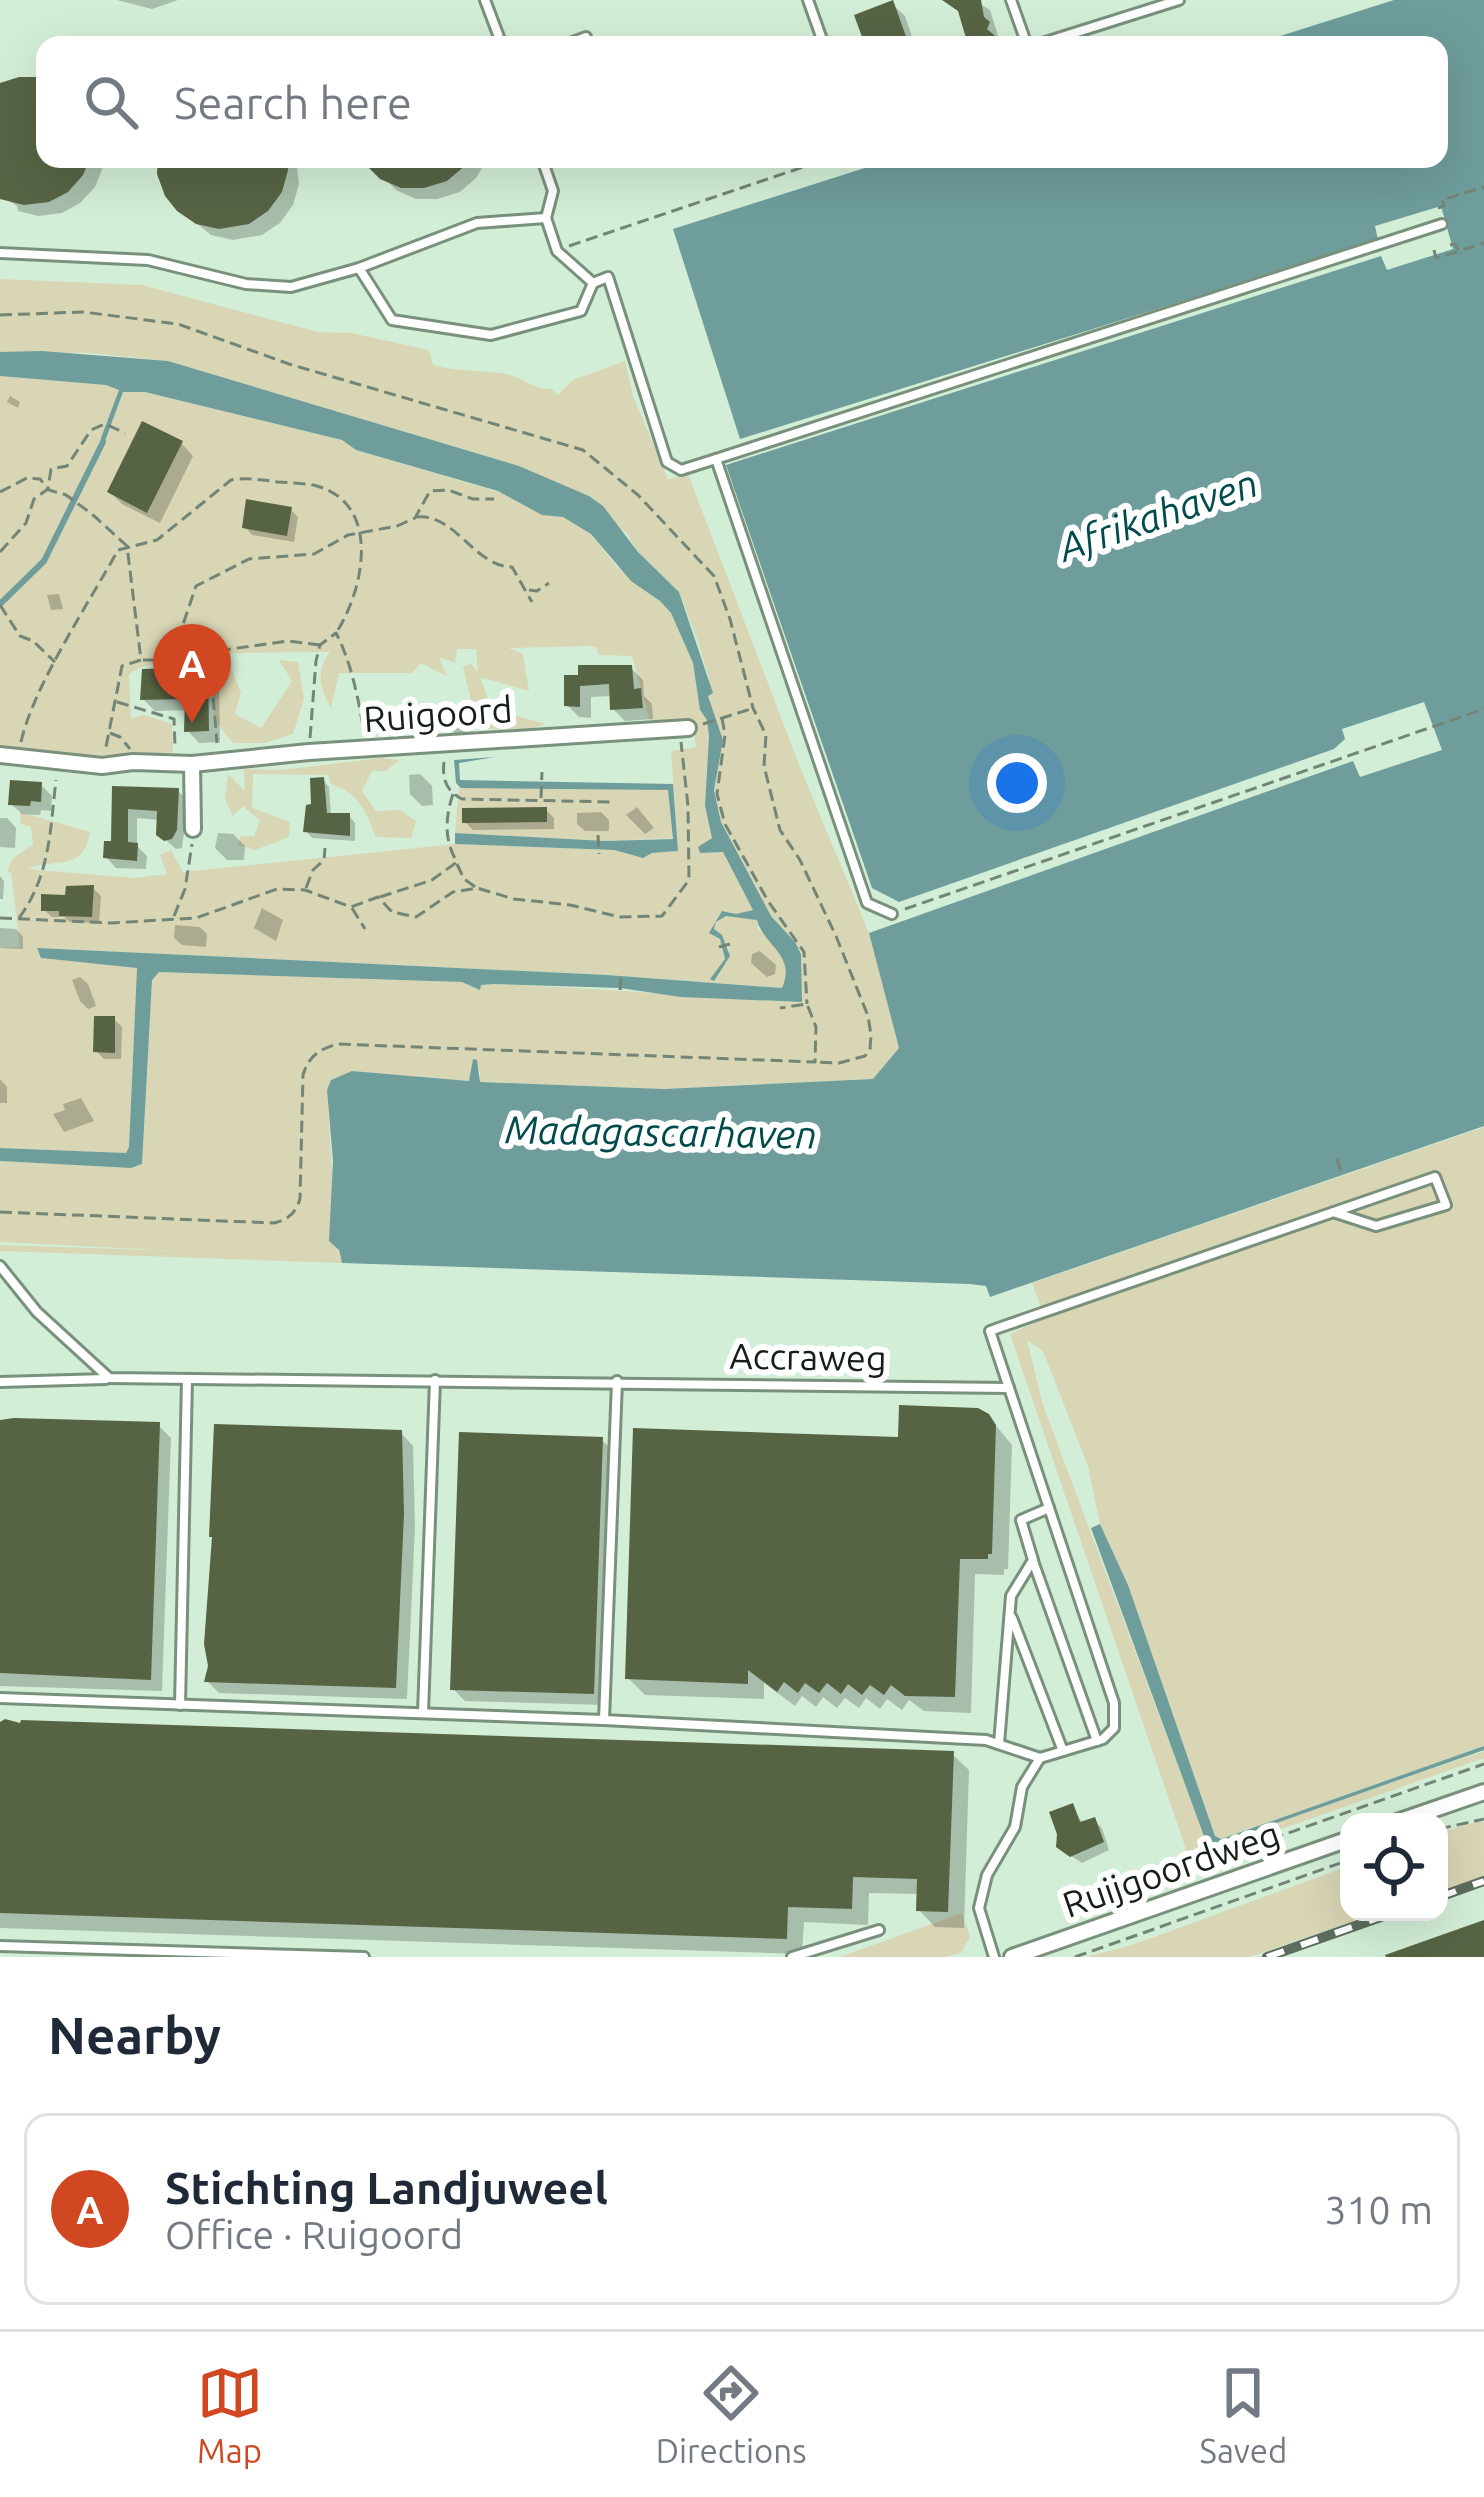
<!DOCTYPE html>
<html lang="en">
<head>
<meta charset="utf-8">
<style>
  :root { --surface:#fff; --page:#f6f6f7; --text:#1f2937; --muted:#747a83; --line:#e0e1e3; --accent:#d04722 }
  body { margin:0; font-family:Ubuntu,sans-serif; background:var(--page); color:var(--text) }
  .controls { position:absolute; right:36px; bottom:36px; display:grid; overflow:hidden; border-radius:24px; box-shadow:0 12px 48px #0002 }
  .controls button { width:108px; height:108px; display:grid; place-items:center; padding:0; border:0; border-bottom:3px solid var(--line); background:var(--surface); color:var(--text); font:60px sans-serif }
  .you { position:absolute; left:1017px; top:783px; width:42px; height:42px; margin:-30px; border:9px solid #fff; border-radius:50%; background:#1a73e8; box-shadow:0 0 0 18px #1a73e833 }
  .badge { display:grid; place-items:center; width:78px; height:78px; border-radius:50%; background:var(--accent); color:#fff; font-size:39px; font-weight:700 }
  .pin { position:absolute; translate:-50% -99px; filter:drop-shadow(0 3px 6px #0008) }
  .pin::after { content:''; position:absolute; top:63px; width:42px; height:36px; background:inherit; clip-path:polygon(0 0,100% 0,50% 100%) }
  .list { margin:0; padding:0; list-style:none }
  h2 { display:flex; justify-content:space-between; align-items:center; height:156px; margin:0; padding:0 48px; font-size:51px }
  h2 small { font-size:39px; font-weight:400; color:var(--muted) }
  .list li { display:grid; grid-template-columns:78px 1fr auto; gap:36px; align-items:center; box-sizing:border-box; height:192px; margin:0 24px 24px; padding:0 24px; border:3px solid var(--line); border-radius:24px }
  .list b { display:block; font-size:45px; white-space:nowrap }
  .list p { margin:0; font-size:39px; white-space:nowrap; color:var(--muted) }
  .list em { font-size:39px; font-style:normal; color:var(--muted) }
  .icon { flex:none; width:66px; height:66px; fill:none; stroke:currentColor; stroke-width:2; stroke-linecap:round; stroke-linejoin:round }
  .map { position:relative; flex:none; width:1484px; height:1957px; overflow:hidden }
  .search { position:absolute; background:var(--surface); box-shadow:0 12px 48px #0002; left:36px; right:36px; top:36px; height:132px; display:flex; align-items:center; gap:30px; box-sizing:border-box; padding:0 42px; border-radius:24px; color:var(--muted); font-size:45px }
  .sheet { height:372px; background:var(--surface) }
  nav { display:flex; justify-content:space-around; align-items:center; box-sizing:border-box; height:168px; border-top:3px solid var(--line); background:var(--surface); font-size:33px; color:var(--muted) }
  nav a { display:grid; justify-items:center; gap:6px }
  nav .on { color:var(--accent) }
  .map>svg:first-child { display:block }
</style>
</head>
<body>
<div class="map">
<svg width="1484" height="1957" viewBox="0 0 1484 1957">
  <rect width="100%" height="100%" fill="#d3eed7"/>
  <!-- green -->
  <g fill="#d8d6b5">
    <path d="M0,279L142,285L318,332L351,333L429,350L433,365C461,373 492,369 513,376C528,381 535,390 551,389L558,395L573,380L625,361L633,396L668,479L688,474L800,767L869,933L899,1048L873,1079L664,1089L480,1082V1071L473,1060L470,1081L352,1071L327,1090L337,1247L342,1263L0,1251V1245L180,1251L0,1242V1161L131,1168L142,1164L152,979L159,972L462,982L479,989L480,985L494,984C597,987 698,998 801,1002V954L795,942L771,916L721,822L714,790L723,739L707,695L709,678L697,639L679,592L638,552L626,532L519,466L168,361L90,353L0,352Z"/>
    <path d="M0,376L106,385L120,390L101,438L103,447L123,392H145L342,440L356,450L516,497L542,515L563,517L591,534L616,566L660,601L671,613L693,663L700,710L707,720L709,736L705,806L712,838L698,848L700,853L723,852L753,910L736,914L722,911L710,933L720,939L726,965L729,947L714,930L716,922L726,916L757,919L758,929C777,944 793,963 783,988L607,975L38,948L41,958L137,967L129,1147L126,1153L0,1148V948L20,947L11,873L7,871L13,858L33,844L31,827L21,824L20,812L90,832C83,873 56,857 28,869L134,878L167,874L160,855L171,850L183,872L455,844L614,850L643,858L651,853L678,851L671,751L696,747L693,725L651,726L632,656L598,655L597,648L591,646L509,648L523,654L529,691L480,677L492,709L545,724L531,729H488L486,717L474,713L463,667L471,663L478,673L476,649H457L455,663L439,657L447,676L421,663L412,673H339L331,708C319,688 316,671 330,652C281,653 167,649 129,674L131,718L144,715L172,724L173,751L166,756L113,758L0,748Z"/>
    <polygon points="279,660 298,662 304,699 293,734 265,743 233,743 214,720 213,676 229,664 241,692 235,714 261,728 292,681"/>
    <path d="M381,758L399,760L386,771H372L362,791L376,811L400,810L416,821L411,838L376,837C366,812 358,792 331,784L328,775L253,774L252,808L290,822L289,837L255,850L237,845L241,836H254L260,821L243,806L233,816L225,799L228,774L245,791L244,769L282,770Z"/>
    <polygon points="459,786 668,790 673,838 605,841 455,833"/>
    <polygon points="1484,1127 1484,1746 1220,1839 1215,1836 1128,1585 1100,1524 1088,1466 1043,1351 1027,1340 1043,1405 1208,1846 1484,1751 1484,1758 1190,1861 1010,1334 1045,1318 1032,1283"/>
    <polygon points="1476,1822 1484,1822 1484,1877 1439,1892 1439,1833"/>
    <polygon points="1349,1866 1349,1912 1380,1912 1250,1957 1087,1957 1135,1944"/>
    <polygon points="962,1913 970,1937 961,1953 944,1957 840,1957"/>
  </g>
  <!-- water -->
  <g fill="#6e9d9c">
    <polygon points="1394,0 1484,0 1484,1126 990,1297 986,1286 970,1284 342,1263 339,1250 329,1241 333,1161 327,1090 331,1080 352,1071 469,1081 473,1059 477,1060 480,1082 664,1089 873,1079 899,1048 869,933 1353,761 1360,777 1442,750 1424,702 1342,729 1345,739 1334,749 899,902 872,888 726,465 1381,256 1387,270 1453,249 1441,206 1375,226 1378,240 740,439 673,229 893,159 1439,159 1439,45 1252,45"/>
    <path d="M42,351L168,361L519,466L589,496L603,506L638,552L679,592L713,693L708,696L723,740L714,790L721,822L771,916L795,942L801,954L802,1002L681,997L620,988L494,984L481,985L480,990L462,982L159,972L152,980L142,1164L131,1168L0,1161V1148L126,1153L129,1147L137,968L41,958L37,948L607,975L782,988C797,955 763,945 757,920L726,916L716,922L714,929L722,935L730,956L714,981L710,979L725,959L720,939L709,933L722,911L736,914L753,910L723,852L700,853L698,847L712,838L705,806L709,736L707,720L700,710L693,663L671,613L660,601L631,581L591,534L563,517L542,515L498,491L356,450L342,440L145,392H123L101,452V438L119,390L106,385L0,376V352Z"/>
    <polygon points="495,757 459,763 460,780 673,784 678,851 652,853 643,858 614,850 455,844 455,833 605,841 673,839 668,790 461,788 456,783 454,760"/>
    <polygon points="1100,1524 1128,1585 1215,1836 1221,1839 1484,1746 1484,1750 1208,1847 1091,1528"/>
  </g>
  <!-- shadow -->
  <g fill="#0003">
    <polygon points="117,0 178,0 152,9"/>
    <polygon points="974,0 990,10 1001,45 971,45 960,6"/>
    <polygon points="892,4 905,16 915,45 868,45"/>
    <polygon points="45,82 45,159 103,159 103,167 95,187 80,203 62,213 38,216 18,211 17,206 0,195 0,86"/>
    <polygon points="161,159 296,159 299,184 293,205 280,223 262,235 233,240 211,235 179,209"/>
    <polygon points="365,159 487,159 476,178 460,192 437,199 416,199 396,190"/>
    <polygon points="10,396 20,402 18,408 7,402"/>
    <polygon points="181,443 193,456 160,523 122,504 110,492"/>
    <polygon points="291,510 298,517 294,542 252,535 245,527"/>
    <polygon points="59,594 63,609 51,610 47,595"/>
    <polygon points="631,668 643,680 644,696 652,704 653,719 625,721 613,709 612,696 591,697 591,718 579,717 567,705 567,678"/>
    <polygon points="207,670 219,682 220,742 199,743 187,730 188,710 155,711 143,699"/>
    <polygon points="460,707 472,719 473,733 455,734 442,721 442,708"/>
    <polygon points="420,774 432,786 433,805 422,806 410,794 409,775"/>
    <polygon points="323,780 329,787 331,816 349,816 355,823 355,841 312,838 306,831"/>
    <polygon points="41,785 52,796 51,811 41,810 40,815 22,814 11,804"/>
    <polygon points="115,789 177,790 188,801 182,848 176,849 159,834 159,820 137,818 137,846 147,856 146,869 116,868 106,857 114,844"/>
    <polygon points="637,807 654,828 645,834 626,815"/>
    <polygon points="546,810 554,818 554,829 473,830 465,822"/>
    <polygon points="601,812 609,820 609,831 585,831 577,824 577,813"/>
    <polygon points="0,818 7,818 16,828 15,848 0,847"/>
    <polygon points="218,833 233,834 245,846 244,860 227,860 215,848"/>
    <polygon points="0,876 4,881 3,899 0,899"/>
    <polygon points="93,888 101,896 99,923 70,922 64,917 52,917 44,910"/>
    <polygon points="262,908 283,920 276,941 254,928"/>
    <polygon points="175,925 200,927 207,934 206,947 182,945 174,938"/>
    <polygon points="0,928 16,929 23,937 23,949 0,948"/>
    <polygon points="760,951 776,965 775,974 767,977 751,963 752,954"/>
    <polygon points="80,977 88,984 96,1006 88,1009 80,1001 72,980"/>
    <polygon points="114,1019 122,1027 121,1059 104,1059 96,1051"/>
    <polygon points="0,1079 7,1087 7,1103 0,1103"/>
    <polygon points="81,1098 94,1121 64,1132 53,1114 65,1110 63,1104"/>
    <polygon points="988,1416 1012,1445 1008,1569 1004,1569 1004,1575 975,1574 971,1713 924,1711 909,1700 902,1710 887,1699 880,1709 866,1698 859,1708 845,1698 837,1708 823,1697 816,1707 802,1696 795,1706 764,1683 764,1699 645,1695 628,1678 901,1440"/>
    <polygon points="0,1420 158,1425 171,1438 162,1691 0,1686"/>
    <polygon points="401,1433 413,1446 415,1528 407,1699 219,1693 207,1681"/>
    <polygon points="602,1440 614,1452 605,1705 465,1701 453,1689"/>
    <polygon points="0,1725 952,1754 969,1770 964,1928 935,1927 919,1910 919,1894 869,1893 868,1925 804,1922 802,1954 0,1928"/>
    <polygon points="1072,1806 1083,1824 1094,1820 1102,1828 1109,1850 1082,1863 1060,1849 1052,1814"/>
  </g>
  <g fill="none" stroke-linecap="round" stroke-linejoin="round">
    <!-- stream -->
    <polyline stroke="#6e9d9c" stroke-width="6" points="0,604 44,561 103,442"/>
  </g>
  <!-- building -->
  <g fill="#576444">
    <polygon points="893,0 909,45 865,45 854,15"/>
    <polygon points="942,0 981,0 984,17 990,22 987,29 1000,40 968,45 958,11"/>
    <polygon points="19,77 45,77 45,159 90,159 83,175 68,192 49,202 24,205 0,199 0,83"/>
    <polygon points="158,159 287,159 288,170 282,192 268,211 249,224 219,229 196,224 177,211 165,196 157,174"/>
    <polygon points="360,159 473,159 447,181 424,188 401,188 380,179"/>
    <polygon points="142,421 183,441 147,513 107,492"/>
    <polygon points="246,499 292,507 287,536 242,528"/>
    <polygon points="578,665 632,665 634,689 641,688 643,708 610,710 609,684 580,686 580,707 564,706 564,675 578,675"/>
    <polygon points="208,667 209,731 184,732 185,699 140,700 142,669"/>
    <polygon points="324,777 327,813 350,813 350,836 303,832 306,805 311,804 310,778"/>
    <polygon points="10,780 42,782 41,802 31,801 30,806 8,805"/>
    <polygon points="112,786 179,788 177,830 172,839 164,841 156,835 157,811 128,809 128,842 138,843 137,861 103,858 104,841 111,841"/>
    <polygon points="547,807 547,822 462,823 462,808"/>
    <polygon points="94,885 92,917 59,916 59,911 41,911 41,894 65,895 66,886"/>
    <polygon points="94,1016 115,1016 115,1053 93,1052"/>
    <polygon points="899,1405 978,1408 989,1414 996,1425 992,1554 988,1554 988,1559 960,1559 955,1697 905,1696 891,1685 884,1695 870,1685 862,1695 848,1684 841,1694 827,1683 819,1693 805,1683 798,1693 784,1682 777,1692 748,1670 748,1684 625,1679 633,1428 898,1437"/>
    <polygon points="14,1418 160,1422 151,1680 0,1673 0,1420"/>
    <polygon points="214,1424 402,1430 404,1514 396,1688 204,1682 208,1666 204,1644 212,1537 209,1537"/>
    <polygon points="459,1432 603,1437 594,1694 450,1690"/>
    <polygon points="5,1719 20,1723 21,1720 954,1751 948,1912 916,1911 917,1879 853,1877 852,1909 788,1907 787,1939 0,1913 0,1722"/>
    <polygon points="1073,1803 1080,1822 1095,1817 1104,1842 1070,1857 1056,1847 1057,1834 1049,1812"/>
    <polygon points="1484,1920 1484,1957 1386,1957 1385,1955"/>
  </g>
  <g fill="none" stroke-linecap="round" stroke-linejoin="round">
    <!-- service casing -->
    <g stroke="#79917c" stroke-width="14">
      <g id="service">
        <polyline points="485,0 502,45"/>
        <polyline points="808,0 824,45"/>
        <polyline points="1011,0 1027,45"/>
        <polyline points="564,45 586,37"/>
        <polyline points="1036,45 1179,0"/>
        <polyline points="0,253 148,260 246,284 291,287 359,268 392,320 491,335 581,311 593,283 557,251 546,218 553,191 542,159"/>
        <polyline points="359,268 477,223 546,218"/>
        <polyline points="593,283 608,277 667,462 681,470 716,459"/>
        <polyline points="892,914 867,903 716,459 1442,224"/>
        <polyline points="0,1266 37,1312 109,1378 1009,1388 1114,1703 1114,1728 1103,1739 1040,1758 1022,1787 1015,1827 987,1875 979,1908 994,1957"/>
        <polyline points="0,1382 106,1379"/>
        <polyline points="1009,1388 990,1331 1004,1326 1435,1177 1446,1205 1376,1226 1333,1212"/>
        <polyline points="1033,1561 1097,1741"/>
        <polyline points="1012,1618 1063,1751"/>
        <polyline points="0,1698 604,1720 617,1381"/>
        <polyline points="180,1705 187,1379"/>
        <polyline points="423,1713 435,1380"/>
        <polyline points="604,1720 986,1740 1040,1758"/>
        <polyline points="999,1744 1011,1596 1033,1560 1021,1520 1049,1508"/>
        <polyline points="0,1946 364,1957"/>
        <polyline points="792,1957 879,1930"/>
      </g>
    </g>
    <!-- minor casing -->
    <g stroke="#79917c" stroke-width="20">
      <g id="minor">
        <polyline points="0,755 102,766 133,762 192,764 309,752 688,728"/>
        <polyline points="192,764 193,829"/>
        <polyline points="1397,1822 1484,1792"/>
        <polyline points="1012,1957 1349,1839"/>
      </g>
    </g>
    <!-- path -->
    <g stroke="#738576" stroke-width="3" stroke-dasharray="12 6" stroke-linecap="butt">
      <polyline points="1438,208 1444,206 1442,200 1484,187"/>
      <polyline points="1450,245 1455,244 1459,251 1484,243"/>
      <polyline points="569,246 827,159"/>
      <polyline points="1434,250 1436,258 1457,252"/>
      <polyline points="0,315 83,312 178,324 289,364 583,450 638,495 714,576 730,619 753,708 766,735 764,766 780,830 800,860 836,936 868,1016 871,1035 870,1049 865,1056 839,1063 815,1062"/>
      <polyline points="0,492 27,478 40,479 49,490 66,495 92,514 127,546 141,660 122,666 106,747"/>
      <path d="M417,517C455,513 475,567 512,567L532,602"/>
      <polyline points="0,552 26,523 34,499 48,489 51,469 67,466 91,430 105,424 125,433"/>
      <polyline points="529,590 537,591 549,583"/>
      <polyline points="0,605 20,636 33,641 55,662"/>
      <polyline points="320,645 288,641 209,652 209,661 171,660 196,586 249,559 314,554 348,535 397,526 415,518 430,491 448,490 473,499 494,499"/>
      <polyline points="143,660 169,660"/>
      <polyline points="210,662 217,743"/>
      <polyline points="117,702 174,719 175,746"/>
      <polyline points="722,718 725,735 717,794 725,824 768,901 804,952 807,1004"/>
      <polyline points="703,724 751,709"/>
      <polyline points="110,733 120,737 130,749"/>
      <path d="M310,738L316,661L320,645L336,633C351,661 359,701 364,733"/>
      <path d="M21,742C33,687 90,601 118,550L157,540L231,480C247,477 262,480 278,482C291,483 305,483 317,486C383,505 363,592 336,633"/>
      <path d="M444,762C442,779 446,791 462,799L613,802"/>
      <polyline points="541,798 542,772"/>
      <polyline points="598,835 599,854"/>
      <polyline points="457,864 464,879 477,888"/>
      <polyline points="306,888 313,870 324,860 325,848"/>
      <path d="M380,897L432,880L457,862C444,841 445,817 453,794"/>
      <polyline points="352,908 365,929"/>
      <polyline points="905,909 1484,709"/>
      <polyline points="174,916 185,889 192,844"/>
      <polyline points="0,918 111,923 196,918 277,889 305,890 351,907 378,897 392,912 416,917 453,892 477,888 514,899 570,905 620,917 662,916 689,880 688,806 681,742"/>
      <path d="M19,918C50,876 50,831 56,780"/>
      <polyline points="719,947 730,944"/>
      <polyline points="620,990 621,977"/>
      <polyline points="1337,1159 1342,1174"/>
      <path d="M0,1212L274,1223C289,1219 295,1214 300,1199L303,1075C309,1056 318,1050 337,1044L815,1062L816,1027L807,1004L780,1008"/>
      <polyline points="1439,1829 1484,1819"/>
      <polyline points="1123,1899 1135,1887 1484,1764"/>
      <polyline points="1075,1957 1349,1860"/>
    </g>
    <!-- service -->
    <use href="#service" stroke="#fff" stroke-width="8"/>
    <!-- minor -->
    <use href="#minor" stroke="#fff" stroke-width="14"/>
    <!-- rail casing -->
    <g stroke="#5c6d5f" stroke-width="10">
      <g id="rail">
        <polyline points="1439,1897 1484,1881"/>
        <polyline points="1267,1957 1395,1912"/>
      </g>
    </g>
    <!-- rail -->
    <use href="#rail" stroke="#fff" stroke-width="6" stroke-dasharray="18" stroke-linecap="butt"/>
  </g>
  <g text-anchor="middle" stroke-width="12" stroke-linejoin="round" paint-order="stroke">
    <!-- street labels -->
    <g font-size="36" fill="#151f17" stroke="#fff">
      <text transform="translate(438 714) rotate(-4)" y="13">Ruigoord</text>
      <text transform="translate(808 1357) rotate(1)" y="13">Accraweg</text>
      <text transform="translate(1171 1869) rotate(-19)" y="13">Ruijgoordweg</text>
    </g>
    <!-- water labels -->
    <g font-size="39" font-style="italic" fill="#004b4b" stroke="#fff">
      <text transform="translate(1158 515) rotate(-19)" y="14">Afrikahaven</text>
      <text transform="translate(661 1132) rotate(1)" y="14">Madagascarhaven</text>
    </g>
  </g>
</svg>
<div class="controls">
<button><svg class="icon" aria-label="locate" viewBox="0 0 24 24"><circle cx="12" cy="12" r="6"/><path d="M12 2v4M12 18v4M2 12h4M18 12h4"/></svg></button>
</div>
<div class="you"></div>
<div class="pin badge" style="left:192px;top:723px">A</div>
<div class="search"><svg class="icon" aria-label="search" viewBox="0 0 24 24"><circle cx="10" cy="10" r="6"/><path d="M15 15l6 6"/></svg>Search here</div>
</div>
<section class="sheet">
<h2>Nearby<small></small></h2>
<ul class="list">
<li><span class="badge">A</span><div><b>Stichting Landjuweel</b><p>Office · Ruigoord</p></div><em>310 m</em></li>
</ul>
</section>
<nav>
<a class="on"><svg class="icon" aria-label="map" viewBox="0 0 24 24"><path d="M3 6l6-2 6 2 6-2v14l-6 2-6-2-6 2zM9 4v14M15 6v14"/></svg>Map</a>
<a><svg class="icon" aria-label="directions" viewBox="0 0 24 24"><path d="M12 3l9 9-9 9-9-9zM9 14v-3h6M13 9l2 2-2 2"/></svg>Directions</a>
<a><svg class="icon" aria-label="saved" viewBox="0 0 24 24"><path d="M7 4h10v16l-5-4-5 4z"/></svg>Saved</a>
</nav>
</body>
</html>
